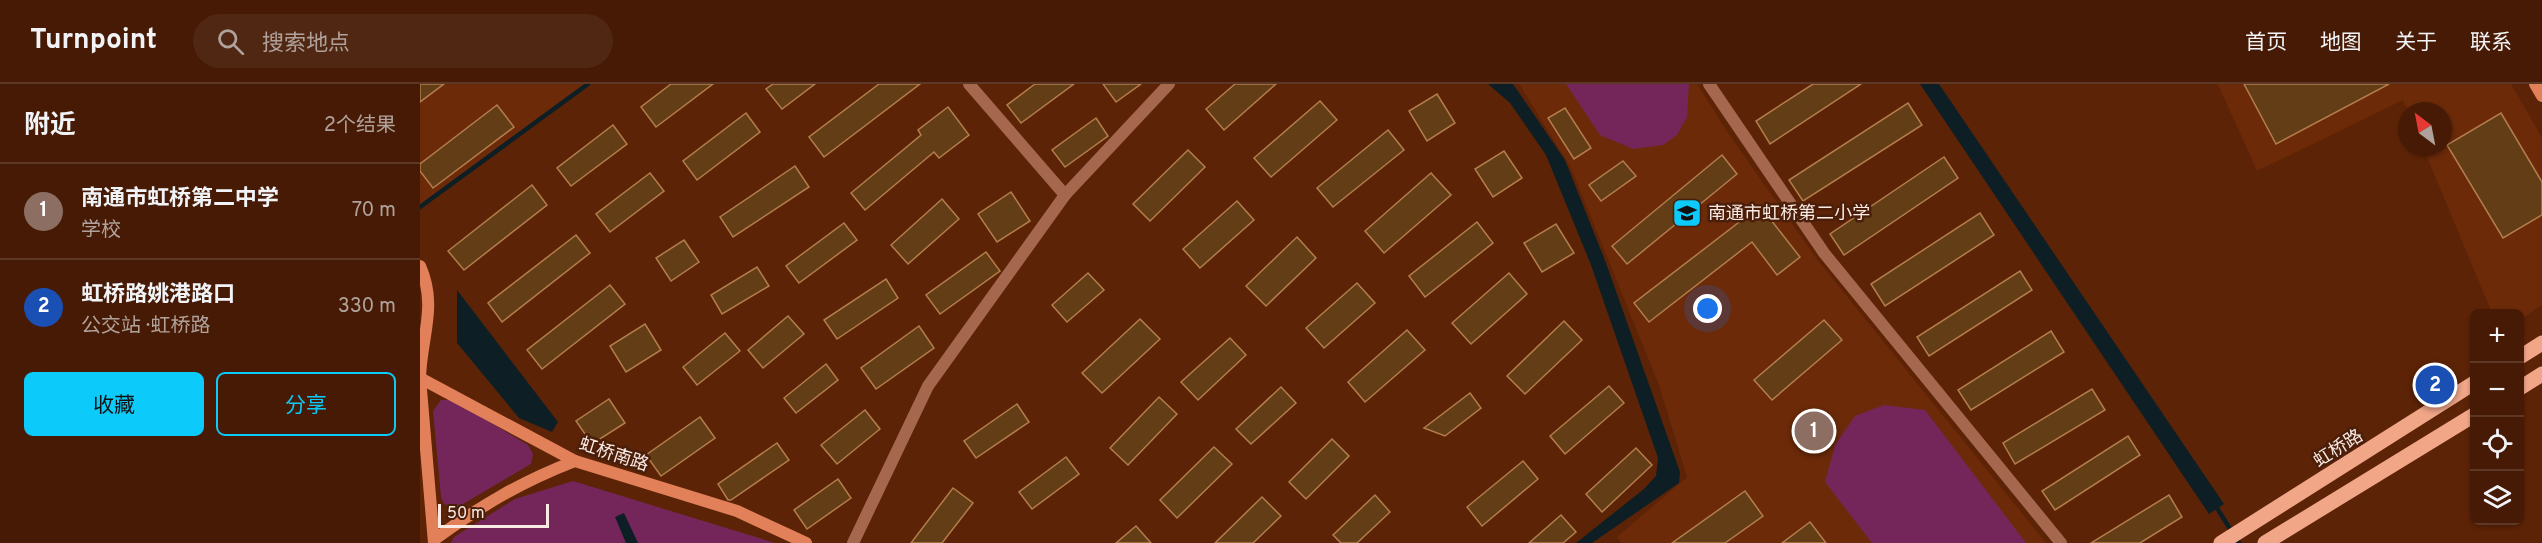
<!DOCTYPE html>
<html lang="zh">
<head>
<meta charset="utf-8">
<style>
  :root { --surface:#461a04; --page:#502713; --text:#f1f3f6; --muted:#b0a19a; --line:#5e3826; --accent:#0ccafa }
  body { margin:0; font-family:Overpass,"Noto Sans SC",sans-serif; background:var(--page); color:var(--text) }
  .controls { position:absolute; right:18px; bottom:18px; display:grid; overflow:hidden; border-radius:9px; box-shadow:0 2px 4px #0004 }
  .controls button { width:54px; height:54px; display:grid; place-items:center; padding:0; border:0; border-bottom:2px solid var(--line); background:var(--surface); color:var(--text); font:30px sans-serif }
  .compass { position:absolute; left:1978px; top:18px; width:54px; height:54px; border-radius:50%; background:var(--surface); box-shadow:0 2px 4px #0004; rotate:328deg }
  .scale { position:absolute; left:18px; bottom:15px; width:111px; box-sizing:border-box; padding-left:6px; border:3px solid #faeae4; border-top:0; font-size:16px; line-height:21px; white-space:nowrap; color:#faeae4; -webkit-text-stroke:4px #4b1e09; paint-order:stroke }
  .you { position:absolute; left:1288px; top:225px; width:21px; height:21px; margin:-15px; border:4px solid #fff; border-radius:50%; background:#1a73e8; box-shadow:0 0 0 9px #1a73e833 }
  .badge { display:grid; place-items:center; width:39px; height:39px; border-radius:50%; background:var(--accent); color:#fff; font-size:20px; font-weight:700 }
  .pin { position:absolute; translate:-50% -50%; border:3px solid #fff; box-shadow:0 2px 6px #0006 }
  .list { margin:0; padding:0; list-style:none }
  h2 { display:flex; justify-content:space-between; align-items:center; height:78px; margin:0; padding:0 24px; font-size:26px }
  h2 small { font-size:20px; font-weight:400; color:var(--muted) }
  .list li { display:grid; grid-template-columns:39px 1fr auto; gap:18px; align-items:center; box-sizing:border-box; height:96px; padding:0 24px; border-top:2px solid var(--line) }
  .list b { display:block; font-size:22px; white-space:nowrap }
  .list p { margin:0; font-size:20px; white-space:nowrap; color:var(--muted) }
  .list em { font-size:20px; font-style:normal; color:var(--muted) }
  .actions { display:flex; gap:12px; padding:18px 24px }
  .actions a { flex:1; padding:14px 0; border:2px solid var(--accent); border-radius:9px; text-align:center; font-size:21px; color:var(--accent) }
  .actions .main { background:var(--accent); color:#111 }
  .icon { flex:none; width:33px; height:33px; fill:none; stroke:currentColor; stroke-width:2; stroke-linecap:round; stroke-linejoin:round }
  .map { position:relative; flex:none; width:2122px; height:459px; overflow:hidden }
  header { display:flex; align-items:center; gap:36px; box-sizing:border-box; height:84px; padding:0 30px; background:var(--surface); border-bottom:2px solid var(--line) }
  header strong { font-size:28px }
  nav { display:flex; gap:33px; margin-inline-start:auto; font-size:21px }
  .search { width:420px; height:54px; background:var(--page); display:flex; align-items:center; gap:15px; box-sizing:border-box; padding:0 21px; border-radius:33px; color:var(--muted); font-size:22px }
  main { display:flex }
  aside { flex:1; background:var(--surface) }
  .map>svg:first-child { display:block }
</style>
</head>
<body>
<header>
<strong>Turnpoint</strong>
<div class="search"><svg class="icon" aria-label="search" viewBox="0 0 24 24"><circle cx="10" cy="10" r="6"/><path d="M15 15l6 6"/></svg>搜索地点</div>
<nav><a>首页</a><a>地图</a><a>关于</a><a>联系</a></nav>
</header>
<main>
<aside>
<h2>附近<small>2个结果</small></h2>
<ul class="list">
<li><span class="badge" style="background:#8d6e63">1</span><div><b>南通市虹桥第二中学</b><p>学校</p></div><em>70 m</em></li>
<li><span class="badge" style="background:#1a4fb4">2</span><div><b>虹桥路姚港路口</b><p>公交站 · 虹桥路</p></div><em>330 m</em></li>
</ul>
<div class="actions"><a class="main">收藏</a><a>分享</a></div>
</aside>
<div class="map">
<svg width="2122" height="459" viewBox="0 0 2122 459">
  <rect width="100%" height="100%" fill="#5d2306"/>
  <!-- built -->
  <g fill="#6c2a09">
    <polygon points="0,0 168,0 0,123"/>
    <polygon points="1099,0 1277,0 1308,49 1396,174 1626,459 1201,459 1197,453 1267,393 1239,301 1151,84"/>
    <polygon points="1798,0 2091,0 2122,54 2122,221 2100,236 2100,230 2072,229 2003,63 2023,63 2023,27 1988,27 1983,16 1837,87"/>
  </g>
  <!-- green -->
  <g fill="#74265b">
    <polygon points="1146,0 1269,0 1267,33 1257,51 1243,61 1213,65 1180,51"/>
    <path d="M21,316H33L108,361L113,370L111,380L38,423C29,424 24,422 21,413L13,327Z"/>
    <polygon points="1464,321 1505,326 1606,459 1452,459 1405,398 1415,361 1435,332"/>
    <polygon points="153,397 355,459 31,459 34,453 95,415"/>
  </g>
  <!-- water -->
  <g fill="#0d1f25">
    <polygon points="1068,0 1093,0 1145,76 1186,179 1260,388 1259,399 1172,459 1156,459 1224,405 1236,392 1238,374 1171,181 1126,71 1090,19"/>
    <polygon points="1500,0 1519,0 1804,420 1789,430"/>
    <polygon points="37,206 138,338 132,348 99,334 37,259"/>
    <polygon points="204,429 218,459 206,459 195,433"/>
  </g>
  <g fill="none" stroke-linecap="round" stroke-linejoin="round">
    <!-- stream -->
    <g stroke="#0d1f25" stroke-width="4.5">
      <polyline points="0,123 168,0"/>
      <polyline points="1795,421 1819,459"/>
    </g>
  </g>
  <!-- building -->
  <g fill="#633d16" stroke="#b37d4c" stroke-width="1.5">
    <polygon points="0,0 24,0 0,18"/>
    <polygon points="251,0 293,0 236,43 221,23"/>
    <polygon points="353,0 395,0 362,25 346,5"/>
    <polygon points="459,0 500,0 404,73 389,53"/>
    <polygon points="615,0 654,0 601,39 587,21"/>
    <polygon points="683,0 721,0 696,18"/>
    <polygon points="815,0 856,0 804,46 786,25"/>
    <polygon points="1393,0 1441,0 1350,60 1336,37"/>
    <polygon points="1824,0 1969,0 1856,60"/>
    <polygon points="1017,10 1035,39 1007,57 989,27"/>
    <polygon points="900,17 917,36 851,93 834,74"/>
    <polygon points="1488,19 1502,41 1383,117 1369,96"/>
    <polygon points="77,21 94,43 13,104 0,87 0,80"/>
    <polygon points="528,23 549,51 519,74 514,68 445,126 431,109 501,51 498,46"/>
    <polygon points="1145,24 1171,64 1154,75 1128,34"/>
    <polygon points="326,29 340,48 277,96 263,77"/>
    <polygon points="2081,29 2122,98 2122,131 2083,154 2027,61"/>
    <polygon points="676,34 688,52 645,83 632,66"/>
    <polygon points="193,41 207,60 151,102 137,84"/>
    <polygon points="968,46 984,66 913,123 897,104"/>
    <polygon points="768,66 785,83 730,137 713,120"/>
    <polygon points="1084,67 1102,94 1073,113 1055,85"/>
    <polygon points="1302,71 1317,90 1207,180 1192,162"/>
    <polygon points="1524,73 1538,94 1424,171 1410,150"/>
    <polygon points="1203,77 1216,92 1181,117 1169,101"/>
    <polygon points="375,82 389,103 313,153 300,133"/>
    <polygon points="230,89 244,107 190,148 176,130"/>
    <polygon points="1011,89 1031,111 964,169 945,147"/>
    <polygon points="112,101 127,121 44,186 28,167"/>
    <polygon points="591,108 610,137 577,158 558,130"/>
    <polygon points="522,115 539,135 488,180 471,161"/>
    <polygon points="817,117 834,136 780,184 763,165"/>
    <polygon points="1340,122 1380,173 1357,191 1332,158 1229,238 1214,219"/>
    <polygon points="1560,129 1574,151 1465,222 1451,200"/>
    <polygon points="1057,138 1073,159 1005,213 989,192"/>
    <polygon points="424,139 437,156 379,199 366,182"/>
    <polygon points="1136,140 1154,169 1122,188 1104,159"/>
    <polygon points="156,151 170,169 82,238 68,219"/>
    <polygon points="877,153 896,174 846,222 826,202"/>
    <polygon points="264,156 279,178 251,197 236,174"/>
    <polygon points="566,168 580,187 520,230 506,211"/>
    <polygon points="337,183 349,202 302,230 291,211"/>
    <polygon points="1600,187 1612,206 1509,272 1497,253"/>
    <polygon points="668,189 684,206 647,238 632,221"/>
    <polygon points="1089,189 1107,210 1051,260 1032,239"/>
    <polygon points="466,195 478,214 417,255 404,236"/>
    <polygon points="937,199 955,219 904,264 886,244"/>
    <polygon points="190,201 205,220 122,285 107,266"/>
    <polygon points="368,232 384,250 343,284 328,266"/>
    <polygon points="720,235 740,255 682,309 662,289"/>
    <polygon points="1404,236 1422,256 1352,316 1334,296"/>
    <polygon points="1144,237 1162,256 1105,310 1087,292"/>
    <polygon points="225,240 241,266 206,288 190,262"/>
    <polygon points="499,242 514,264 456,305 441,284"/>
    <polygon points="987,246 1005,266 945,318 928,298"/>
    <polygon points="1631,247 1644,268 1551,326 1538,306"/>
    <polygon points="305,249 320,267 277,301 263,283"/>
    <polygon points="810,254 826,271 778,316 761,298"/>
    <polygon points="406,280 418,296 376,329 364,314"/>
    <polygon points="1189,302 1204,319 1145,370 1130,352"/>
    <polygon points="861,303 876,319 831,360 816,345"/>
    <polygon points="1672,305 1685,326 1595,380 1583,359"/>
    <polygon points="1050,309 1061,324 1025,352 1004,344"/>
    <polygon points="739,313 757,330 708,381 690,364"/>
    <polygon points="189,315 205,339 172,360 156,337"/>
    <polygon points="597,320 609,338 556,374 544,357"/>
    <polygon points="445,326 460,345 417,380 401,361"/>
    <polygon points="280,333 295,354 241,392 226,371"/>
    <polygon points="1708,352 1720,371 1635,426 1622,407"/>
    <polygon points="912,355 929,372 886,415 869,398"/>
    <polygon points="357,359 369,376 311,416 308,416 298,400"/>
    <polygon points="794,363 812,380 757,434 740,416"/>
    <polygon points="1216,364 1232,381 1182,428 1166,410"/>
    <polygon points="646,373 659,390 612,425 599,408"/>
    <polygon points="1103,377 1118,395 1062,442 1047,423"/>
    <polygon points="418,395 431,414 387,445 374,426"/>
    <polygon points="533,404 553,419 522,459 491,459"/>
    <polygon points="1325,407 1343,432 1305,459 1252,459"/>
    <polygon points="955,411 970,428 937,459 921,459 913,451"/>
    <polygon points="1749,411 1762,433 1720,459 1671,459"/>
    <polygon points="842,413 861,432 833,459 795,459"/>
    <polygon points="1141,431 1156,448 1143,459 1109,459"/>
    <polygon points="1390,438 1406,459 1362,459"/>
    <polygon points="716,442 731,459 696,459"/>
  </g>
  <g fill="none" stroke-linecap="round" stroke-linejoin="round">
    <!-- street -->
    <g stroke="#a5684f" stroke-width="12">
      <polyline points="549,0 645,111"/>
      <polyline points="1289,0 1404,169 1641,459"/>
      <polyline points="433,459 508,302 645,111 749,0"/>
    </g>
    <!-- secondary -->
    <g stroke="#e28159" stroke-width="12">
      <polyline points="2115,0 2122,12"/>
      <path d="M0,182C18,222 1,253 0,294L14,459"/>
      <polyline points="0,294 155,377 317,427 386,459"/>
      <path d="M15,455C62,421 101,398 155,377"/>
    </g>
    <!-- primary -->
    <g stroke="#f1a688" stroke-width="15">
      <polyline points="2100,273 2122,259"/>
      <polyline points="2100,304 2122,290"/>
      <polyline points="1801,459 2054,299"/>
      <polyline points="1845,459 2054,331"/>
    </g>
  </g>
  <!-- icons -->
  <defs>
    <g id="school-square" transform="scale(1.5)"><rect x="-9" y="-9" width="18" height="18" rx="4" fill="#0ccafa" stroke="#4b1e09"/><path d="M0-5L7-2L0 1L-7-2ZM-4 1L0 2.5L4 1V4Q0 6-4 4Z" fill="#111"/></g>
  </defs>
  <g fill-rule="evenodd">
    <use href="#school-square" x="1267" y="129"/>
  </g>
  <g text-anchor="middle" stroke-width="5" stroke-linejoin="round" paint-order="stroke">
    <!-- poi labels -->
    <g font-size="18" fill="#faeae4" stroke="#4b1e09" text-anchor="start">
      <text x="1288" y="135">南通市虹桥第二小学</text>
    </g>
    <!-- street labels -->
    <g font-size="18" fill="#faeae4" stroke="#4b1e09">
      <text transform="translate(1918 364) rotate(-32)" y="6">虹桥路</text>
      <text transform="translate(194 370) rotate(18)" y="6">虹桥南路</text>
    </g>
  </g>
</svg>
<div class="controls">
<button>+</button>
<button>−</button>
<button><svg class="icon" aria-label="locate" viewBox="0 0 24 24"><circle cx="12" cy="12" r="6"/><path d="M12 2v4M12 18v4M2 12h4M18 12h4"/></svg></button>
<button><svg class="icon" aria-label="layers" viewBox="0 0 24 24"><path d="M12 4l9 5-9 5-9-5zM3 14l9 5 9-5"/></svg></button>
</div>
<svg class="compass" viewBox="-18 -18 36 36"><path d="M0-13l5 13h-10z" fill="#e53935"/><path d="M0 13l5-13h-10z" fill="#b0a19a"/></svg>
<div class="scale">50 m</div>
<div class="you"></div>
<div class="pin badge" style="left:1394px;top:347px;background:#8d6e63">1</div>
<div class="pin badge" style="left:2015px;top:301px;background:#1a4fb4">2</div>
</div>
</main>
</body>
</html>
